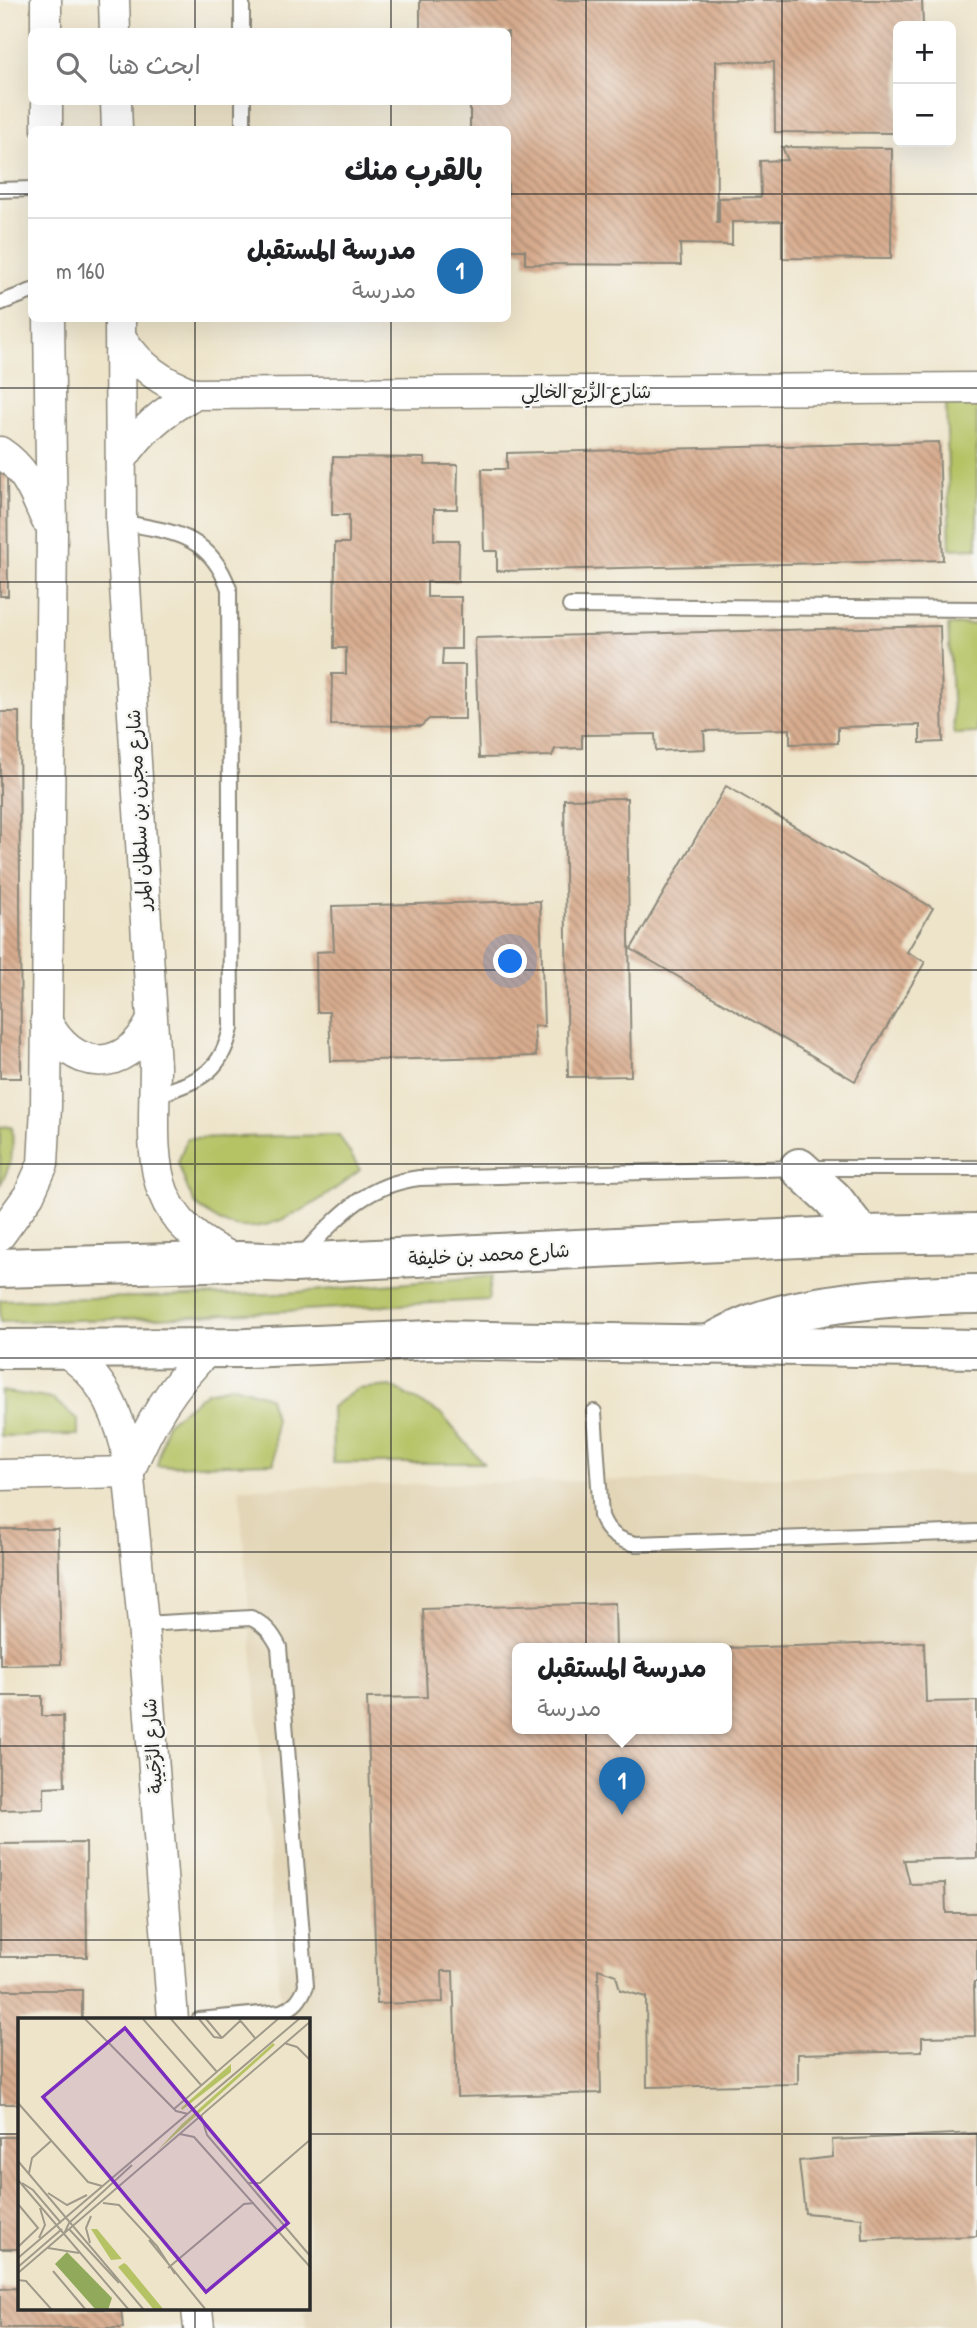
<!DOCTYPE html>
<html lang="ar">
<head>
<meta charset="utf-8">
<style>
  :root { --surface:#fff; --page:#f6f6f6; --text:#202124; --muted:#757577; --line:#e0e0e0; --accent:#1f6fb2 }
  body { margin:0; font-family:"Patrick Hand","Playpen Sans Arabic",sans-serif; background:var(--page); color:var(--text); direction:rtl }
  .controls { position:absolute; right:21px; top:21px; display:grid; overflow:hidden; border-radius:10px; box-shadow:0 7px 28px #0002 }
  .controls button { width:63px; height:63px; display:grid; place-items:center; padding:0; border:0; border-bottom:2px solid var(--line); background:var(--surface); color:var(--text); font:35px sans-serif }
  .you { position:absolute; left:511px; top:962px; width:24px; height:24px; margin:-18px; border:5px solid #fff; border-radius:50%; background:#1a73e8; box-shadow:0 0 0 10px #1a73e833 }
  .badge { display:grid; place-items:center; width:46px; height:46px; border-radius:50%; background:var(--accent); color:#fff; font-size:23px; font-weight:700 }
  .pin { position:absolute; translate:-50% -58px; filter:drop-shadow(0 2px 4px #0008) }
  .pin::after { content:''; position:absolute; top:37px; width:24px; height:21px; background:inherit; clip-path:polygon(0 0,100% 0,50% 100%) }
  .popup { position:absolute; left:512px; top:1643px; width:220px; height:91px; box-sizing:border-box; display:grid; place-content:center; border-radius:10px; background:var(--surface); filter:drop-shadow(0 2px 5px #0005); font-size:23px; white-space:nowrap; color:var(--muted) }
  .popup b { font-size:26px; color:var(--text) }
  .popup::after { content:''; position:absolute; left:50%; top:100%; margin-left:-14px; border:14px solid transparent; border-top-color:var(--surface) }
  .list { margin:0; padding:0; list-style:none }
  h2 { display:flex; justify-content:space-between; align-items:center; height:91px; margin:0; padding:0 28px; font-size:30px }
  h2 small { font-size:23px; font-weight:400; color:var(--muted) }
  .list li { display:grid; grid-template-columns:46px 1fr auto; gap:21px; align-items:center; box-sizing:border-box; height:105px; padding:0 28px; border-top:2px solid var(--line) }
  .list b { display:block; font-size:26px; white-space:nowrap }
  .list p { margin:0; font-size:23px; white-space:nowrap; color:var(--muted) }
  .list em { font-size:23px; font-style:normal; color:var(--muted) }
  .icon { flex:none; width:38px; height:38px; fill:none; stroke:currentColor; stroke-width:2; stroke-linecap:round; stroke-linejoin:round }
  .map { position:relative; flex:none; width:977px; height:2328px; overflow:hidden; direction:ltr }
  .search { position:absolute; background:var(--surface); box-shadow:0 7px 28px #0002; left:28px; top:28px; width:483px; height:77px; display:flex; align-items:center; gap:18px; box-sizing:border-box; padding:0 24px; border-radius:10px; color:var(--muted); font-size:26px }
  .panel { position:absolute; background:var(--surface); box-shadow:0 7px 28px #0002; left:28px; top:126px; width:483px; height:196px; border-radius:10px; direction:rtl }
  .map>svg:first-child { display:block }
</style>
</head>
<body>
<div class="map">
<svg width="977" height="2328" viewBox="0 0 977 2328">
  <defs>
    <pattern id="building-back-hatch" width="6" height="6" patternUnits="userSpaceOnUse" patternTransform="scale(1.75)"><rect width="6" height="6" fill="#d8ac8e"/><path d="M-1 5l2 2M0 0l6 6M5-1l2 2" fill="none" stroke="#af8c74"/></pattern>
  </defs>
  <rect width="100%" height="100%" fill="#f6f6f2"/>
  <filter id="ink" filterUnits="userSpaceOnUse"><feTurbulence type="fractalNoise" baseFrequency=".0143" numOctaves="2"/><feDisplacementMap in="SourceGraphic" scale="14" xChannelSelector="R" yChannelSelector="G"/><feConvolveMatrix kernelMatrix="1 2 1 2 8 2 1 2 1" color-interpolation-filters="sRGB"/></filter>
  <filter id="wash" filterUnits="userSpaceOnUse"><feTurbulence type="fractalNoise" baseFrequency=".00686" numOctaves="4" result="noise"/><feDisplacementMap in="SourceGraphic" scale="28" xChannelSelector="R" yChannelSelector="G"/><feGaussianBlur stdDeviation="1.57" result="paint"/><feColorMatrix in="noise" values="0 0 0 0 0 0 0 0 0 0 0 0 0 0 0 0 0 1.4 0 .05"/><feComposite in="paint" operator="in"/></filter>
  <g filter="url(#wash)">
    <rect width="100%" height="100%" fill="#eee4ca"/>
    <!-- built -->
    <path fill="#e3d6b7" fill-rule="evenodd" d="M977,1473V2328H306L304,2309H308V2020H282L239,1488ZM517,1649H727V1729H517Z"/>
    <!-- grass -->
    <g fill="#b6c365" stroke="#707748" stroke-width="2">
      <polygon points="977,396 977,548 950,549 946,397"/>
      <polygon points="977,624 977,733 954,734 948,625"/>
      <path d="M12,1126C14,1149 12,1165 0,1185V1127Z"/>
      <path d="M339,1135L360,1170C323,1199 258,1250 211,1216C206,1212 198,1208 195,1203C187,1191 183,1176 178,1163L187,1138Z"/>
      <polygon points="492,1276 488,1300 158,1318 0,1322 0,1300 274,1294"/>
      <polygon points="234,1386 269,1397 275,1419 274,1463 157,1466 166,1424 207,1392"/>
      <polygon points="391,1386 442,1415 483,1463 333,1463 332,1407 357,1389"/>
      <polygon points="0,1391 53,1399 78,1420 78,1435 0,1436"/>
    </g>
    <g id="blocks">
      <!-- building -->
      <g fill="url(#building-back-hatch)">
        <polygon points="420,0 922,0 923,26 898,26 898,133 775,132 774,62 716,61 717,223 719,223 719,198 761,197 760,161 788,160 782,147 892,148 891,259 782,258 782,221 732,222 732,245 680,244 681,265 525,264 525,250 508,250 508,130 470,130 470,102 508,102 508,32 420,32"/>
        <polygon points="939,442 943,560 497,571 497,551 484,551 482,469 507,469 507,453"/>
        <polygon points="333,457 425,458 425,465 458,465 457,509 434,509 434,540 459,540 458,582 427,582 427,597 461,597 461,649 443,649 442,665 465,665 465,719 429,719 421,726 331,725 332,674 346,674 346,648 334,648 335,543 349,543 349,515 332,515"/>
        <polygon points="0,467 7,467 8,596 0,596"/>
        <polygon points="940,626 943,742 920,743 920,725 838,727 838,743 790,744 790,729 704,731 705,749 656,751 655,734 582,735 582,748 555,749 552,756 479,758 475,638"/>
        <polygon points="0,712 19,712 21,1078 0,1078"/>
        <polygon points="726,786 933,908 907,952 925,962 855,1081 631,949"/>
        <polygon points="627,798 631,1076 568,1077 564,799"/>
        <polygon points="540,901 544,1026 534,1026 536,1056 331,1061 329,1012 317,1012 316,952 334,951 332,906"/>
        <polygon points="0,1529 58,1529 61,1664 0,1665"/>
        <polygon points="615,1603 616,1649 517,1649 517,1729 727,1729 727,1648 924,1642 926,1702 977,1701 977,1858 904,1860 910,1884 945,1883 946,1913 977,1913 977,1982 974,1982 975,2036 922,2037 922,2051 798,2054 798,2084 647,2087 646,1997 620,1990 616,1975 598,1969 601,2093 457,2097 453,1971 442,1971 443,2002 377,2004 367,1698 427,1697 423,1609"/>
        <polygon points="0,1696 42,1696 42,1716 63,1716 65,1786 44,1787 44,1809 0,1810"/>
        <polygon points="86,1843 87,1957 0,1957 0,1844"/>
        <polygon points="0,1990 82,1990 82,2020 19,2020 19,2104 0,2104"/>
        <polygon points="977,2133 977,2236 863,2240 862,2218 805,2213 799,2161 833,2157 832,2140"/>
        <rect x="0" y="2137" width="19" height="112"/>
        <polygon points="19,2288 19,2309 121,2309 123,2328 0,2328 0,2289"/>
      </g>
    </g>
  </g>
  <g filter="url(#ink)">
    <use href="#blocks" fill-opacity="0" stroke="#8c887a" stroke-width="2"/>
    <g fill="none" stroke-linecap="round" stroke-linejoin="round">
      <!-- service casing -->
      <g stroke="#8c887a" stroke-width="18">
        <g id="service">
          <polyline points="242,0 242,32"/>
          <polyline points="243,102 243,130"/>
          <polyline points="0,190 32,189"/>
          <polyline points="0,303 32,291"/>
          <path d="M121,522C172,532 210,534 229,589L231,1028C220,1077 196,1080 155,1096"/>
          <polyline points="570,606 977,609"/>
          <path d="M302,1255C339,1216 364,1185 419,1178L799,1168H977"/>
          <path d="M594,1412L601,1516C608,1534 618,1540 636,1544L977,1532"/>
          <path d="M143,1624L251,1618C265,1625 272,1633 279,1647L306,1986C300,2000 295,2006 281,2012L199,2020"/>
        </g>
      </g>
      <!-- minor casing -->
      <g stroke="#8c887a" stroke-width="33">
        <g id="minor">
          <polyline points="46,0 46,32"/>
          <polyline points="114,0 115,32"/>
          <polyline points="47,102 47,130"/>
          <polyline points="116,102 117,130"/>
          <path d="M120,318L121,522L155,1066C154,1157 141,1221 240,1261"/>
          <path d="M121,338C140,367 162,383 195,394L977,388"/>
          <path d="M0,452C26,469 34,492 46,519"/>
          <path d="M122,459C141,430 164,410 195,394"/>
          <path d="M46,1020C71,1072 125,1075 151,1022"/>
          <polyline points="0,1235 29,1195 43,1164 46,1107 52,534 49,318"/>
          <path d="M59,1348C98,1370 115,1404 126,1447L143,1624L173,2020"/>
          <path d="M129,1472C150,1422 171,1386 210,1348"/>
          <polyline points="0,1475 129,1472"/>
          <polyline points="197,2309 199,2328"/>
        </g>
      </g>
      <!-- secondary casing -->
      <g stroke="#8c887a" stroke-width="42">
        <g id="secondary">
          <polyline points="799,1168 833,1199 861,1235"/>
          <polyline points="0,1268 240,1261 294,1263 861,1235 977,1233"/>
          <polyline points="0,1349 246,1348 431,1340 977,1349"/>
        </g>
      </g>
      <!-- primary casing -->
      <g stroke="#8c887a" stroke-width="42">
        <path id="primary" d="M708,1345C724,1337 740,1327 757,1322C821,1300 910,1295 977,1294"/>
      </g>
      <!-- service -->
      <use href="#service" stroke="#fff" stroke-width="14"/>
      <!-- minor -->
      <use href="#minor" stroke="#fff" stroke-width="30"/>
      <!-- secondary -->
      <use href="#secondary" stroke="#fff" stroke-width="38"/>
      <!-- primary -->
      <use href="#primary" stroke="#fff" stroke-width="38"/>
    </g>
  </g>
  <!-- grid -->
  <path fill="none" stroke="#2b2b2b" stroke-width="2" stroke-opacity="0.55" d="M195,0V32M391,0V32M586,0V2328M782,0V2328M195,102V130M391,102V130M0,194H32M508,194H977M195,318V2020M391,318V2328M0,388H977M0,582H977M0,776H977M0,970H977M0,1164H977M0,1358H977M0,1552H977M0,1746H977M0,1940H977M0,2134H19M308,2134H977M195,2309V2328"/>
  <g text-anchor="middle" stroke-width="5" stroke-linejoin="round" paint-order="stroke">
    <!-- street labels -->
    <g font-size="19" fill="#2b2b2b" stroke="#f6f6f2">
      <text x="586" y="398">شارع الرُّبع الخالِي</text>
      <text transform="translate(138 810) rotate(-93)" y="7">شارع مجرن بن سلطان المرر</text>
      <text transform="translate(489 1254) rotate(-3)" y="7">شارع محمد بن خليفة</text>
      <text transform="translate(152 1746) rotate(-94)" y="7">شارع الرِّجَيبة</text>
    </g>
  </g>
  <!-- overview -->
  <g transform="translate(18 2018)">
    <rect width="292" height="292" fill="#eee4ca"/>
    <path d="M255,25L257,27L139,133L164,106ZM213,46V54L164,92L163,90ZM73,211H79L104,241L93,242ZM106,245L109,247L146,292H136L127,281L100,249Z" fill="#b6c365"/>
    <path d="M49,234L94,280L90,292H78L37,246Z" fill="#90a95a"/>
    <path fill="none" stroke="#a09a8a" stroke-width="2" d="M67,1L158,93L170,96M125,1L183,67M153,1L199,54M181,1L196,19L204,20M188,1L204,20M221,1L237,20M204,20L222,3M266,25L279,29L293,43M0,85L70,164L84,168M156,91L260,1M183,97L189,117L293,239M162,116L176,119L293,250M0,143L126,292M11,155L14,140L33,123M0,162L111,292M4,165L15,172L43,205M230,165H242L293,121M30,175L49,187L69,177M85,185L101,187L139,228L157,256M0,186L20,210L0,229M51,211L101,265M46,216L51,205L114,147M21,220L27,207L22,190M131,222L188,292M72,225L68,210L73,198M30,230L61,235M0,240L281,1M0,249L44,211M150,250L226,186L236,185M35,253L68,292M0,255L293,3M0,262L8,263L34,292"/>
    <path fill="#7b2cbf" fill-opacity="0.15" stroke="#7b2cbf" stroke-width="3.5" d="M107,10L270,205L188,274L25,79Z"/>
    <rect width="292" height="292" fill="none" stroke="#2b2b2b" stroke-width="3.5"/>
  </g>
</svg>
<div class="controls">
<button>+</button>
<button>−</button>
</div>
<div class="you"></div>
<div class="pin badge" style="left:622px;top:1815px">1</div>
<div class="popup"><b>مدرسة المستقبل</b>مدرسة</div>
<div class="search"><svg class="icon" aria-label="search" viewBox="0 0 24 24"><circle cx="10" cy="10" r="6"/><path d="M15 15l6 6"/></svg>ابحث هنا</div>
<section class="panel">
<h2>بالقرب منك<small></small></h2>
<ul class="list">
<li><span class="badge">1</span><div><b>مدرسة المستقبل</b><p>مدرسة</p></div><em>160 m</em></li>
</ul>
</section>
</div>
</body>
</html>
